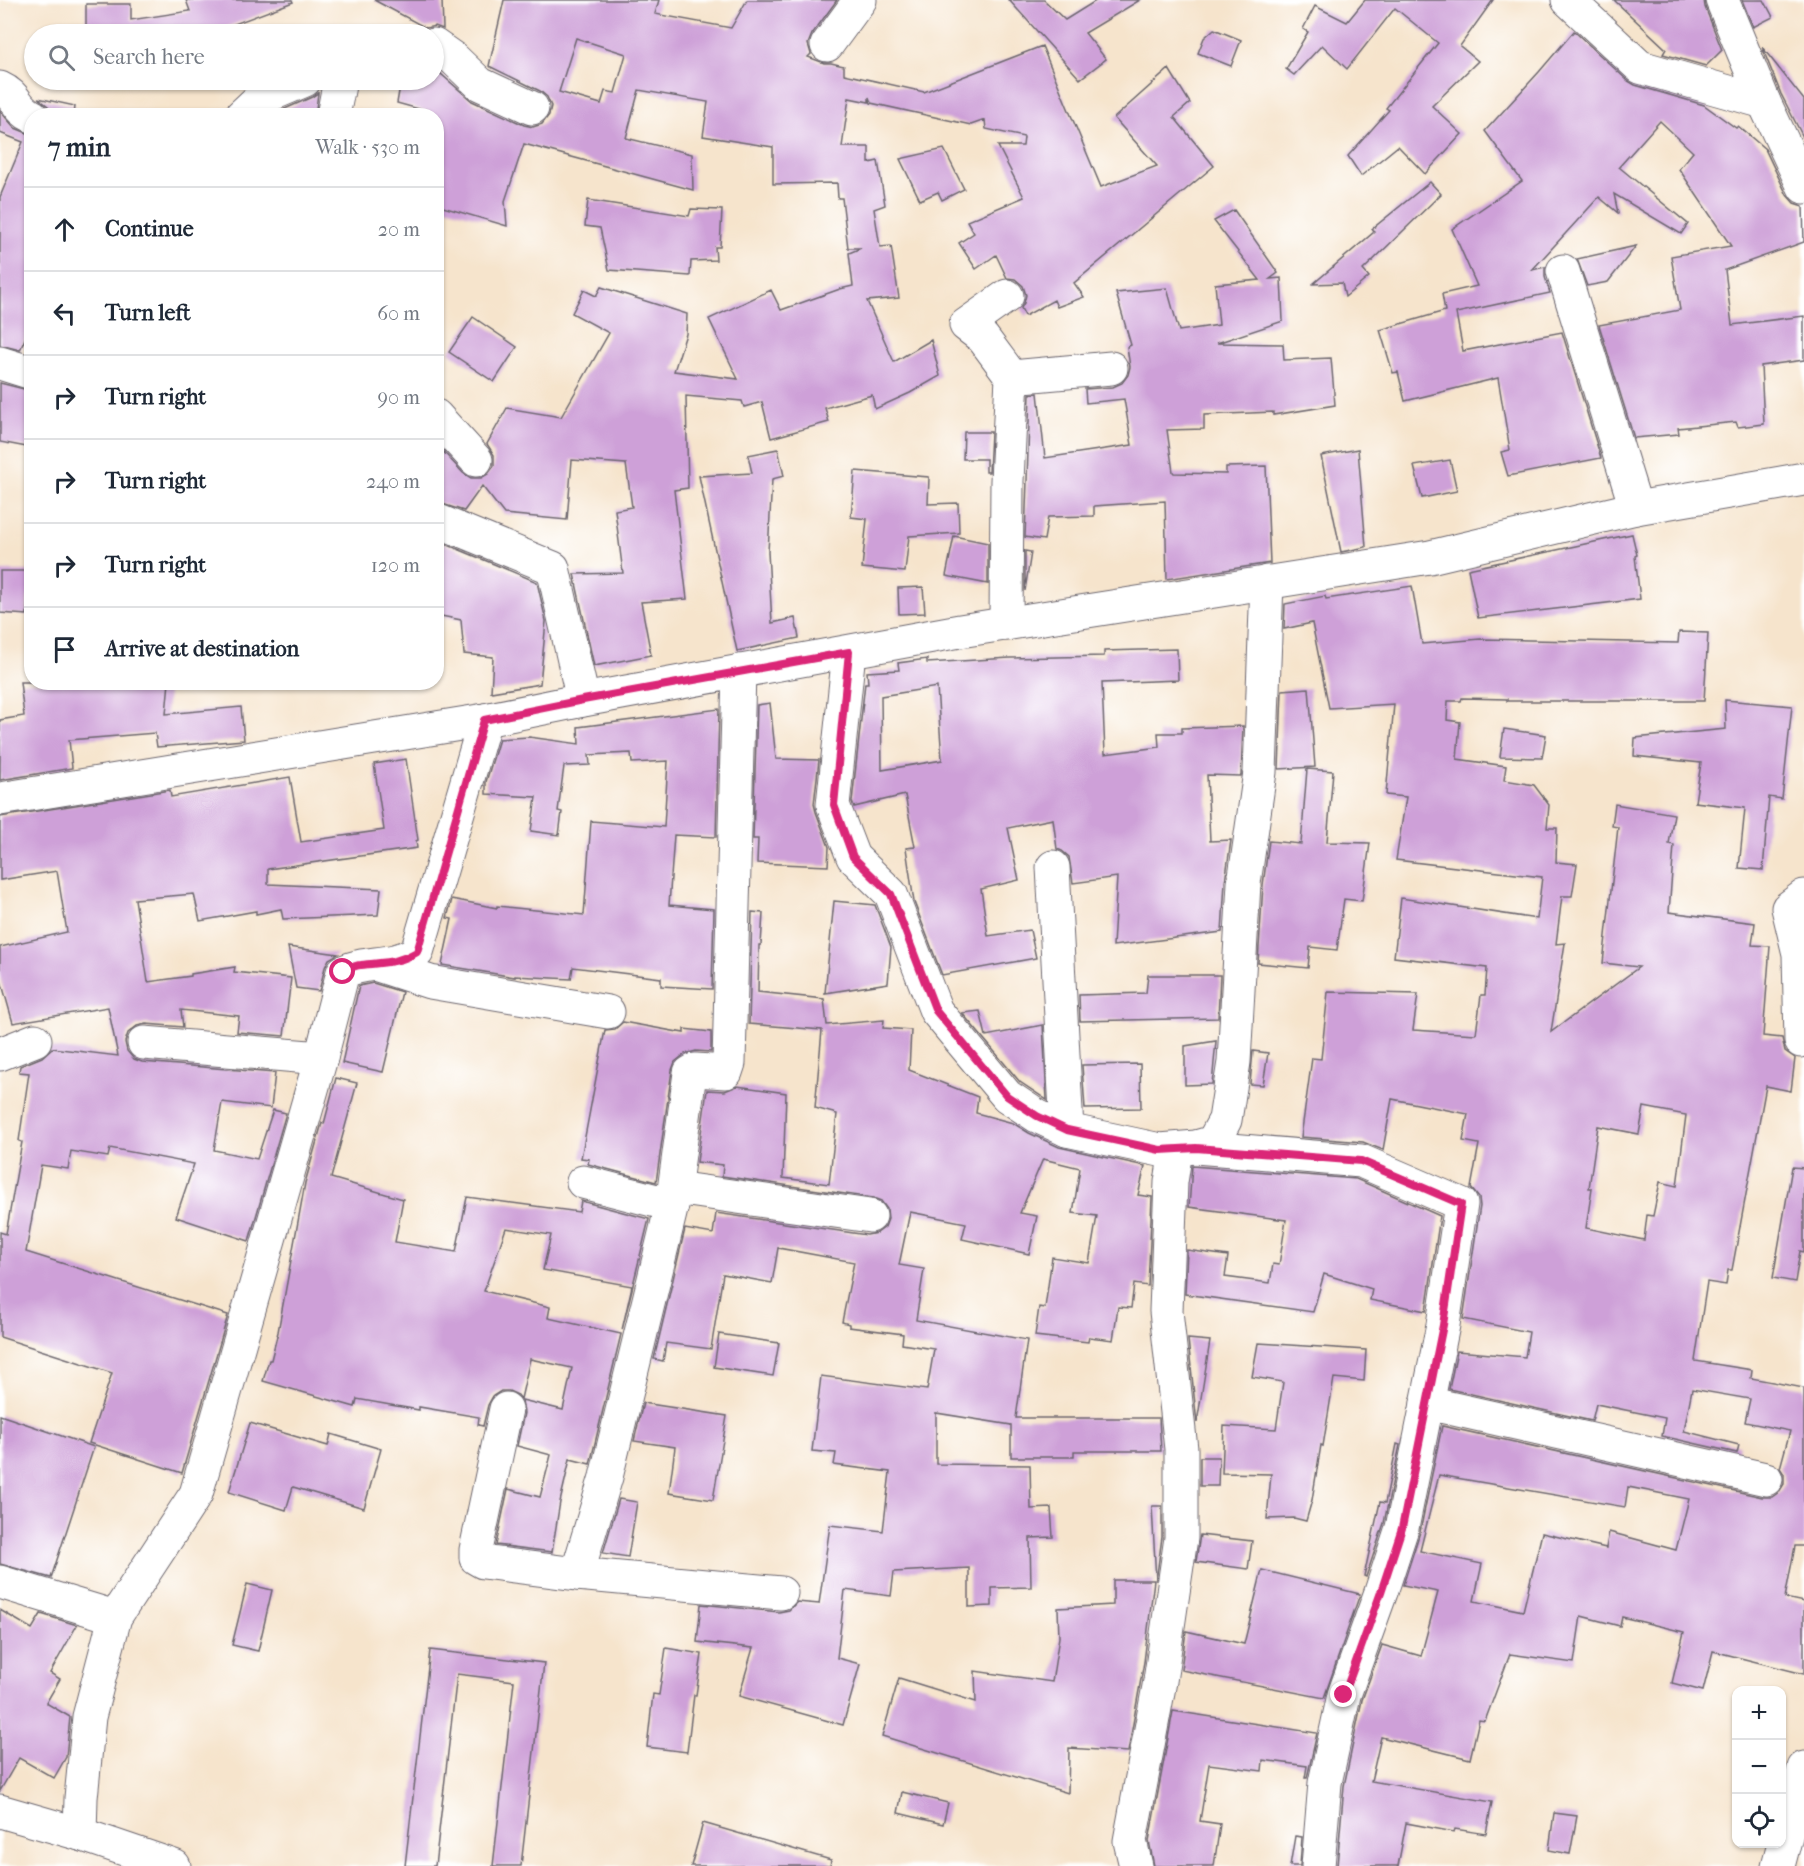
<!DOCTYPE html>
<html lang="en">
<head>
<meta charset="utf-8">
<style>
  :root { --surface:#fff; --page:#f2f2f3; --text:#1f2937; --muted:#747a83; --line:#e0e1e3 }
  body { margin:0; font-family:"IM FELL French Canon",serif; background:var(--page); color:var(--text) }
  .controls { position:absolute; right:18px; bottom:18px; display:grid; overflow:hidden; border-radius:12px; box-shadow:0 2px 4px #0004 }
  .controls button { width:54px; height:54px; display:grid; place-items:center; padding:0; border:0; border-bottom:2px solid var(--line); background:var(--surface); color:var(--text); font:30px sans-serif }
  .stop { position:absolute; width:18px; height:18px; margin:-14px; border:4px solid #db2777; border-radius:50%; background:#fff }
  .stop.end { background:#db2777; border-color:#fff; box-shadow:0 2px 6px #0008 }
  .list { margin:0; padding:0; list-style:none }
  h2 { display:flex; justify-content:space-between; align-items:center; height:78px; margin:0; padding:0 24px; font-size:26px }
  h2 small { font-size:20px; font-weight:400; color:var(--muted) }
  .list li { display:grid; grid-template-columns:39px 1fr auto; gap:18px; align-items:center; box-sizing:border-box; height:84px; padding:0 24px; border-top:2px solid var(--line) }
  .list b { display:block; font-size:22px; white-space:nowrap }
  .list em { font-size:20px; font-style:normal; color:var(--muted) }
  .icon { flex:none; width:33px; height:33px; fill:none; stroke:currentColor; stroke-width:2; stroke-linecap:round; stroke-linejoin:round }
  .map { position:relative; flex:none; width:1804px; height:1866px; overflow:hidden }
  .search { position:absolute; background:var(--surface); box-shadow:0 2px 4px #0004; left:24px; top:24px; width:420px; height:66px; display:flex; align-items:center; gap:15px; box-sizing:border-box; padding:0 21px; border-radius:33px; color:var(--muted); font-size:22px }
  .panel { position:absolute; background:var(--surface); box-shadow:0 2px 4px #0004; left:24px; top:108px; width:420px; height:582px; border-radius:24px }
  .map>svg:first-child { display:block }
</style>
</head>
<body>
<div class="map">
<svg width="1804" height="1866" viewBox="0 0 1804 1866">
  <rect width="100%" height="100%" fill="#fff"/>
  <filter id="ink" filterUnits="userSpaceOnUse"><feTurbulence type="fractalNoise" baseFrequency=".0167" numOctaves="2"/><feDisplacementMap in="SourceGraphic" scale="12" xChannelSelector="R" yChannelSelector="G"/><feConvolveMatrix kernelMatrix="1 2 1 2 8 2 1 2 1" color-interpolation-filters="sRGB"/></filter>
  <filter id="wash" filterUnits="userSpaceOnUse"><feTurbulence type="fractalNoise" baseFrequency=".008" numOctaves="4" result="noise"/><feDisplacementMap in="SourceGraphic" scale="24" xChannelSelector="R" yChannelSelector="G"/><feGaussianBlur stdDeviation="1.35" result="paint"/><feColorMatrix in="noise" values="0 0 0 0 0 0 0 0 0 0 0 0 0 0 0 0 0 1.4 0 .05"/><feComposite in="paint" operator="in"/></filter>
  <g filter="url(#wash)">
    <rect width="100%" height="100%" fill="#f6e4cc"/>
    <g id="blocks">
      <!-- building -->
      <g fill="#cea0d8" fill-rule="evenodd">
        <polygon points="186,0 292,0 293,2 208,34 86,34 86,4 131,4 131,20 190,11"/>
        <polygon points="374,0 442,0 443,29 435,26 426,28"/>
        <path d="M504,0H659L655,14L731,28L747,0H837L812,34L808,44L811,54L808,57L824,63H831L844,66V74L924,92L1042,46L1101,187L1157,166L1114,118L1169,69L1190,103L1174,117L1214,166L1074,283L1084,297L1057,307L1054,300L1025,316L1021,308L1024,303L1026,295L1023,286L1015,279L1007,278L996,255L976,269L959,243L974,233L967,221L1024,197L998,146H1023L1024,137L986,129L985,120L971,125L871,103L869,97V102L849,98L842,147H869V163L878,161L885,205L874,209L880,247L891,246L899,298L867,301L894,362L931,340L940,376L910,393L875,409L872,395L825,408L829,422L771,438L762,402L744,407L742,401L686,396L688,488L674,490L687,599L641,602L651,655L594,666L574,574L623,573L615,510L632,507L626,464L572,460L567,520L504,514L482,486L464,511L436,502V444L463,473L471,478H481L488,474L494,466V455L487,444L507,408L561,417L609,333L572,313L584,290L596,296L601,287L687,314L686,334L674,371L738,379L709,319L771,290L781,310L840,289L853,286L849,253L861,248H848L842,198H838L837,183L773,184V147L703,136L708,102L639,90L626,138L692,154L693,190L524,144L505,201L507,226L436,205V116H424L426,111L397,103L401,80H434V68L472,101L524,125L533,127L542,124L549,115L551,106L547,97L540,91L489,66ZM576,38L626,54L615,93L605,91L601,104L559,92Z"/>
        <polygon points="1009,0 1044,0 1065,20 1097,0 1140,0 1085,33 1106,59 1080,79"/>
        <polygon points="1365,0 1493,0 1460,46 1478,61 1432,106 1462,134 1425,174 1398,146 1361,176 1348,156 1389,110 1386,108 1438,43 1395,8 1347,69 1322,45 1294,75 1286,69 1308,32 1303,29 1315,6 1347,22"/>
        <polygon points="1614,0 1704,0 1705,7 1722,50 1706,66 1663,54 1666,49"/>
        <polygon points="1742,0 1764,0 1773,17 1753,27"/>
        <polygon points="1214,29 1241,40 1231,66 1198,53 1204,38"/>
        <polygon points="1574,31 1628,81 1635,85 1704,105 1736,128 1738,126 1765,149 1787,195 1794,203 1803,206 1804,242 1725,270 1732,325 1804,316 1804,360 1761,366 1764,424 1738,427 1736,422 1678,428 1679,434 1634,438 1599,325 1680,310 1671,256 1731,246 1679,169 1693,152 1660,121 1619,167 1688,224 1681,234 1614,194 1618,213 1599,197 1532,270 1545,267 1545,277 1550,293 1456,313 1463,351 1562,332 1601,458 1508,476 1501,452 1510,450 1498,378 1405,401 1398,372 1393,373 1380,330 1445,311 1442,294 1477,286 1452,229 1522,181 1485,131 1539,72"/>
        <polygon points="1762,47 1804,100 1804,139 1781,94"/>
        <polygon points="318,93 315,116 269,116 312,97"/>
        <polygon points="38,98 75,106 74,116 51,116 48,106"/>
        <polygon points="0,111 15,128 32,135 32,323 20,350 0,345 0,197 23,142 0,133"/>
        <polygon points="944,149 964,189 942,200 938,192 920,200 900,159"/>
        <polygon points="1430,182 1441,194 1363,270 1369,277 1345,297 1342,283 1313,284 1374,232 1372,229"/>
        <polygon points="588,200 689,216 691,209 722,210 720,247 715,247 716,260 691,261 690,276 609,270 600,228 585,226"/>
        <polygon points="1234,210 1278,273 1270,279 1281,278 1283,321 1217,343 1283,344 1284,360 1331,358 1335,405 1273,415 1273,412 1204,415 1204,429 1167,430 1173,472 1174,473 1226,474 1226,467 1266,466 1270,563 1167,579 1165,501 1094,506 1094,516 1048,517 1044,540 1025,537 1030,394 1038,393 1045,458 1132,445 1124,399 1086,403 1085,389 1113,387 1122,383 1128,375 1130,367 1127,347 1131,345 1116,293 1167,288 1179,331 1219,325 1215,284 1260,280 1214,221"/>
        <polygon points="1636,246 1608,282 1587,286 1577,259"/>
        <polygon points="473,317 517,347 494,382 449,352"/>
        <polygon points="0,383 32,391 32,448 0,442"/>
        <polygon points="964,432 991,432 989,472 986,472 986,459 963,459"/>
        <polygon points="778,449 784,476 772,479 768,552 772,623 795,618 799,638 737,651 699,476 752,473 748,455"/>
        <polygon points="1358,449 1366,547 1341,552 1321,456"/>
        <polygon points="1450,460 1457,491 1422,498 1414,466"/>
        <polygon points="855,471 929,477 928,504 958,503 959,533 909,536 905,572 862,568 867,519 851,517"/>
        <polygon points="1632,534 1637,555 1635,556 1640,599 1478,618 1468,569"/>
        <polygon points="954,536 988,543 988,584 946,576"/>
        <polygon points="436,540 537,582 546,621 540,684 491,692 493,657 464,654 461,620 436,615"/>
        <polygon points="1025,551 1031,552 1025,591"/>
        <polygon points="0,571 32,571 32,597 28,597 27,615 0,613"/>
        <path d="M1412,586L1422,644L1481,639L1678,643L1679,632L1708,633L1704,701H1507V699L1462,698L1461,701H1448L1447,720L1460,722L1457,759L1506,766L1504,780L1534,785L1549,805L1547,828H1557L1556,862L1577,864L1572,896H1562L1556,944L1565,943L1551,1032L1639,967L1603,963L1618,827L1612,826L1615,804L1674,814L1669,844L1674,845L1669,912L1755,923L1752,945L1770,946L1763,1036L1782,1038L1785,1051L1795,1058L1791,1091L1766,1086L1732,1270H1728L1726,1285L1707,1282L1695,1361L1752,1370L1751,1378L1804,1388V1546H1795L1785,1598L1804,1602V1674L1713,1651L1703,1691L1672,1683L1684,1632L1622,1617L1620,1626L1581,1616L1574,1663L1510,1654L1485,1721L1479,1720L1470,1759L1381,1737L1371,1781L1492,1802L1486,1834L1455,1829L1454,1832L1406,1823L1398,1866H1337L1344,1786L1362,1700L1382,1645L1421,1656L1438,1592L1403,1585L1420,1532L1442,1426L1762,1497H1772L1779,1492L1784,1484V1474L1780,1468L1790,1431L1745,1422L1750,1399L1692,1389L1684,1431L1739,1445L1737,1453L1662,1436L1665,1418L1596,1404L1592,1421L1449,1389L1457,1351L1525,1357L1529,1332L1463,1319L1480,1206L1479,1198L1471,1188L1479,1144L1463,1141L1468,1114L1392,1099L1383,1150L1363,1142L1301,1137L1312,1058L1321,1059L1328,992L1418,994L1413,1030L1476,1034L1481,995H1485L1487,968L1394,957L1401,898L1537,919L1542,877L1396,860L1406,797L1386,795L1394,704L1329,708L1312,623L1284,629L1285,604L1325,596L1326,599ZM1644,1107L1686,1115L1677,1186L1660,1182L1653,1216L1647,1215L1644,1240L1586,1228L1592,1188H1589L1598,1126L1639,1134ZM1439,1475L1625,1507L1628,1487L1689,1499L1676,1550L1609,1532L1606,1548L1542,1533L1523,1611L1474,1601L1482,1564L1420,1551Z"/>
        <polygon points="923,587 925,613 899,614 898,588"/>
        <path d="M1177,649L1178,680L1102,683L1105,754L1159,747L1158,733H1182V728L1243,726L1241,776L1207,775L1210,841L1231,840L1225,882L1222,932L1113,946L1117,877L1073,883L1069,857L1062,851L1057,849L1053,819L1008,828L1019,880L981,889L988,936L1030,930L1036,958L942,975L914,902L906,848L915,847L905,795L854,807L852,802L865,683H868L867,672L899,670L898,663L927,659V663L1010,658L1104,656V651ZM937,687L942,760L882,770L881,696Z"/>
        <polygon points="20,682 126,682 146,685 147,682 169,682 166,714 241,707 244,740 157,747 155,733 69,740 72,768 0,780 0,720 24,716"/>
        <polygon points="1309,688 1315,767 1279,769 1282,690"/>
        <polygon points="1725,700 1792,706 1782,799 1769,797 1763,870 1739,868 1745,808 1695,802 1701,763 1634,756 1635,738 1726,729"/>
        <polygon points="770,703 776,759 819,760 814,804 816,812 829,847 828,866 757,863 758,839 753,839 757,705"/>
        <polygon points="719,709 716,837 674,835 669,905 714,909 712,989 661,986 661,978 573,967 571,979 515,976 515,977 442,965 452,919 447,918 452,899 497,908 497,906 584,915 591,821 664,827 668,761 632,763 631,753 589,755 590,765 564,766 558,811 562,812 559,835 531,831 536,797 486,794 486,782 499,739 529,737 579,744 578,727"/>
        <polygon points="1504,729 1546,735 1542,758 1500,757"/>
        <polygon points="406,759 418,840 416,841 417,848 268,869 268,884 381,889 378,915 283,919 281,909 256,914 256,911 200,921 194,894 135,899 148,982 191,976 191,974 235,967 234,972 291,978 284,1036 237,1032 239,1016 181,1010 183,1027 146,1024 137,1026 128,1033 125,1042 127,1051 134,1059 142,1062 275,1073 271,1108 222,1102 214,1150 257,1159 273,1110 286,1113 249,1241 176,1217 194,1164 110,1148 108,1157 71,1151 68,1169 41,1165 26,1252 228,1315 182,1473 89,1443 112,1373 0,1337 0,1232 6,1234 22,1142 19,1141 29,1073 19,1072 20,1066 42,1057 52,1048 118,1056 108,1007 13,1023 0,977 0,947 67,932 57,871 0,880 0,817 170,790 171,797 290,777 301,842 384,830 374,764"/>
        <polygon points="1307,769 1333,771 1327,842 1370,843 1362,901 1344,899 1337,950 1310,947 1308,968 1258,963 1263,885 1269,841 1301,844"/>
        <polygon points="834,901 875,905 891,947 888,983 825,993"/>
        <polygon points="752,912 763,913 761,945 759,945 758,992 824,999 827,1025 884,1020 883,1028 911,1030 909,1070 978,1097 976,1113 1013,1123 1029,1133 1059,1147 1145,1166 1138,1195 1152,1197 1148,1286 1134,1284 1131,1308 1118,1307 1113,1340 1089,1337 1088,1342 1035,1336 1039,1307 1045,1308 1052,1257 1089,1263 1097,1216 1073,1213 1080,1168 1043,1159 1020,1213 1037,1216 1029,1254 962,1239 966,1223 910,1212 899,1265 924,1269 916,1320 1027,1340 1016,1418 1159,1418 1161,1451 1074,1451 1074,1457 1011,1457 1011,1425 936,1413 936,1464 1030,1465 1031,1509 1051,1508 1053,1537 1030,1538 1031,1587 992,1588 992,1606 969,1607 969,1568 894,1572 891,1596 845,1590 837,1658 860,1664 843,1725 739,1696 753,1648 697,1642 701,1604 779,1612 789,1610 797,1602 819,1604 830,1525 883,1531 890,1472 834,1465 836,1453 812,1451 821,1376 927,1390 934,1349 902,1344 903,1334 849,1327 849,1324 842,1322 854,1262 778,1248 772,1283 723,1274 711,1349 666,1343 663,1361 654,1359 685,1229 713,1234 716,1213 867,1235 877,1233 885,1227 888,1219 887,1209 881,1201 873,1198 722,1176 723,1165 697,1162 707,1090 725,1091 737,1086 786,1093 783,1178 829,1184 837,1114 815,1108 822,1030 749,1024"/>
        <polygon points="288,947 338,954 329,959 325,967 319,991 296,988"/>
        <polygon points="1148,975 1220,975 1218,1018 1080,1021 1079,995 1146,993"/>
        <polygon points="373,983 402,992 383,1072 342,1063 359,986"/>
        <polygon points="980,1011 986,1036 1043,1025 1047,1100 1020,1082 962,1013"/>
        <polygon points="623,1022 684,1033 684,1029 711,1032 711,1052 696,1051 685,1054 675,1062 672,1070 656,1182 588,1164 589,1159 581,1158 605,1030 615,1029"/>
        <polygon points="1216,1041 1212,1084 1185,1085 1185,1046"/>
        <polygon points="1253,1051 1268,1053 1263,1085 1250,1084"/>
        <polygon points="1140,1064 1141,1108 1085,1109 1082,1065"/>
        <polygon points="336,1078 357,1083 331,1178 403,1199 395,1242 456,1252 467,1197 579,1212 581,1201 649,1219 622,1330 632,1286 543,1270 551,1235 506,1228 484,1291 550,1307 548,1318 621,1334 590,1464 570,1459 560,1502 552,1552 496,1545 508,1489 540,1497 551,1455 517,1446 524,1413 522,1400 563,1410 572,1368 530,1359 521,1399 518,1395 509,1391 501,1391 493,1396 488,1405 483,1426 478,1425 479,1417 419,1407 419,1410 357,1399 355,1407 263,1381 269,1360 271,1360 278,1332 305,1183 322,1123 324,1124"/>
        <polygon points="1192,1166 1356,1179 1440,1216 1426,1311 1370,1300 1372,1289 1324,1274 1313,1312 1185,1294 1187,1250 1228,1256 1225,1277 1270,1283 1273,1264 1279,1265 1286,1220 1189,1207"/>
        <polygon points="1792,1167 1804,1168 1804,1252 1800,1251 1795,1282 1773,1278"/>
        <polygon points="719,1334 779,1343 773,1376 714,1367"/>
        <polygon points="1188,1339 1210,1341 1197,1423"/>
        <polygon points="1258,1343 1366,1350 1364,1381 1334,1378 1323,1446 1321,1445 1312,1500 1306,1521 1294,1518 1267,1519 1271,1474 1222,1473 1224,1426 1276,1429 1283,1382 1252,1377"/>
        <polygon points="643,1403 727,1416 713,1500 669,1493 675,1447 634,1441"/>
        <polygon points="0,1415 94,1447 51,1578 0,1564"/>
        <polygon points="250,1423 328,1446 331,1434 381,1449 364,1508 293,1487 286,1510 229,1492"/>
        <polygon points="1397,1444 1400,1445 1384,1523 1366,1577 1364,1576 1380,1502 1385,1503"/>
        <polygon points="1200,1457 1219,1457 1218,1486 1200,1486"/>
        <polygon points="619,1499 637,1502 628,1557 603,1553"/>
        <polygon points="1152,1506 1162,1506 1162,1537 1156,1581"/>
        <polygon points="1200,1535 1252,1541 1248,1569 1196,1562"/>
        <polygon points="1262,1570 1360,1594 1324,1698 1181,1670 1186,1631 1244,1644"/>
        <polygon points="1113,1580 1154,1580 1144,1662 1128,1752 1069,1748 1068,1793 882,1736 899,1678 976,1702 975,1671 1052,1682 1059,1637 1058,1608 1113,1605"/>
        <polygon points="247,1584 272,1590 258,1651 232,1645"/>
        <polygon points="0,1610 32,1629 41,1614 77,1625 50,1673 60,1679 46,1703 70,1717 66,1757 54,1778 19,1758 0,1791"/>
        <polygon points="666,1648 702,1654 696,1695 694,1695 687,1752 647,1747 653,1694 659,1695"/>
        <polygon points="430,1650 544,1663 521,1866 493,1866 514,1681 457,1674 435,1866 405,1866"/>
        <polygon points="1173,1711 1317,1733 1307,1778 1305,1778 1307,1766 1263,1760 1262,1771 1209,1764 1200,1821 1220,1824 1214,1866 1154,1866 1149,1841"/>
        <polygon points="902,1792 948,1803 943,1824 898,1813"/>
        <polygon points="1554,1813 1577,1816 1570,1854 1549,1850"/>
        <polygon points="703,1823 831,1860 830,1866 691,1866"/>
        <polygon points="1295,1836 1302,1837 1300,1866 1290,1866"/>
      </g>
    </g>
  </g>
  <g filter="url(#ink)">
    <use href="#blocks" fill-opacity="0" stroke="#6c666e" stroke-width="1.5"/>
    <g fill="none" stroke-linecap="round" stroke-linejoin="round">
      <!-- minor casing -->
      <g stroke="#6c666e" stroke-width="35">
        <g id="minor">
          <polyline points="1568,0 1640,67 1764,102"/>
          <polyline points="1722,0 1764,102 1804,187"/>
          <polyline points="434,45 454,59 480,84 532,108"/>
          <polyline points="827,45 860,0"/>
          <path d="M0,88C18,96 16,109 32,116"/>
          <polyline points="241,116 258,100 305,80"/>
          <polyline points="333,116 340,80"/>
          <polyline points="1563,271 1636,508"/>
          <polyline points="0,363 32,373"/>
          <polyline points="1012,377 1111,368"/>
          <polyline points="436,416 476,460"/>
          <polyline points="436,520 553,568 583,700"/>
          <polyline points="1006,624 1007,481 1012,377 983,338 966,325 1007,296"/>
          <polyline points="849,652 833,805 853,857 891,894 936,1011 1007,1096 1037,1116 1067,1130 1160,1150 1196,1147 1213,1142 1225,1120 1234,1062 1244,883 1260,772 1267,582"/>
          <polyline points="0,799 485,720 583,700 960,631 1430,557 1636,508 1804,479"/>
          <polyline points="1053,867 1067,1130"/>
          <polyline points="378,965 430,982 608,1012"/>
          <polyline points="1801,1041 1799,954 1788,908 1804,896"/>
          <polyline points="144,1043 321,1058"/>
          <polyline points="0,1054 35,1040"/>
          <polyline points="1196,1147 1361,1161 1461,1204 1443,1325 1402,1528 1381,1592 1344,1695 1325,1783 1318,1866"/>
          <polyline points="583,1182 672,1205"/>
          <polyline points="675,1188 870,1216"/>
          <polyline points="1427,1403 1766,1479"/>
          <polyline points="506,1409 476,1550 476,1558 483,1562 577,1574 781,1593"/>
          <polyline points="577,1574 606,1477 672,1205 690,1073 695,1070 726,1072 729,1063 739,671"/>
          <polyline points="0,1582 115,1617"/>
          <polyline points="0,1811 80,1834 174,1866"/>
          <path d="M80,1834L81,1798L89,1717L115,1617L196,1494L321,1058L343,972C368,960 390,968 417,952L485,720"/>
          <polyline points="1136,1866 1130,1841 1160,1681 1181,1538 1181,1449 1166,1311 1171,1182 1176,1150"/>
          <polyline points="1778,1866 1804,1768"/>
        </g>
      </g>
      <!-- minor -->
      <use href="#minor" stroke="#fff" stroke-width="33"/>
    </g>
  </g>
  <g fill="none" stroke-linecap="round" stroke-linejoin="round" filter="url(#ink)">
    <!-- route -->
    <path stroke="#db2777" stroke-width="8" d="M343,972C348,970 354,965 361,965C383,962 397,964 417,952L484,720L583,700L849,652L834,805L853,857L891,894L936,1011L1007,1096L1037,1116L1067,1130L1160,1150L1196,1148L1361,1161L1461,1204L1443,1325L1402,1528L1381,1592L1344,1695"/>
  </g>
</svg>
<div class="controls">
<button>+</button>
<button>−</button>
<button><svg class="icon" aria-label="locate" viewBox="0 0 24 24"><circle cx="12" cy="12" r="6"/><path d="M12 2v4M12 18v4M2 12h4M18 12h4"/></svg></button>
</div>
<div class="stop" style="left:343px;top:972px"></div>
<div class="stop end" style="left:1344px;top:1695px"></div>
<div class="search"><svg class="icon" aria-label="search" viewBox="0 0 24 24"><circle cx="10" cy="10" r="6"/><path d="M15 15l6 6"/></svg>Search here</div>
<section class="panel">
<h2>7 min<small>Walk · 530 m</small></h2>
<ul class="list">
<li><svg class="icon" aria-label="ahead" viewBox="0 0 24 24"><path d="M12 20V5M6 11l6-6 6 6"/></svg><div><b>Continue</b></div><em>20 m</em></li>
<li><svg class="icon" aria-label="left" viewBox="0 0 24 24"><path d="M17 20v-9H6M10 6l-5 5 5 5"/></svg><div><b>Turn left</b></div><em>60 m</em></li>
<li><svg class="icon" aria-label="right" viewBox="0 0 24 24"><path d="M7 20v-9h11M14 6l5 5-5 5"/></svg><div><b>Turn right</b></div><em>90 m</em></li>
<li><svg class="icon" aria-label="right" viewBox="0 0 24 24"><path d="M7 20v-9h11M14 6l5 5-5 5"/></svg><div><b>Turn right</b></div><em>240 m</em></li>
<li><svg class="icon" aria-label="right" viewBox="0 0 24 24"><path d="M7 20v-9h11M14 6l5 5-5 5"/></svg><div><b>Turn right</b></div><em>120 m</em></li>
<li><svg class="icon" aria-label="arrive" viewBox="0 0 24 24"><path d="M6 21V4h12l-3 4 3 4H6"/></svg><div><b>Arrive at destination</b></div></li>
</ul>
</section>
</div>
</body>
</html>
